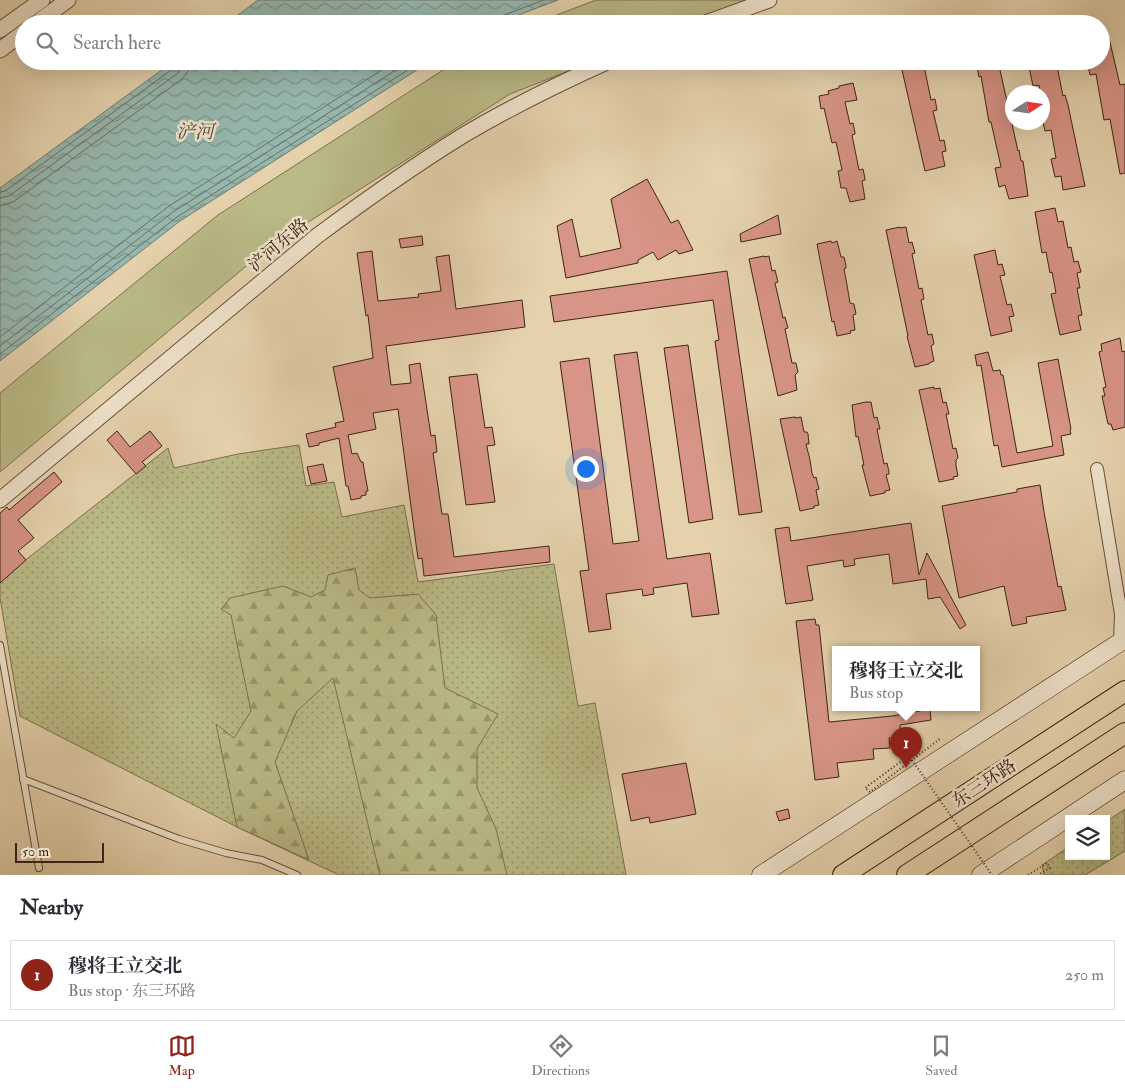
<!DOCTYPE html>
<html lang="en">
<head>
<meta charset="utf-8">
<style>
  :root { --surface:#fff; --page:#f2f2f3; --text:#2b2b33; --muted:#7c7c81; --line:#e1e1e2; --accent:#8f2418 }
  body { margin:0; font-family:"IM FELL Double Pica","Noto Serif SC",serif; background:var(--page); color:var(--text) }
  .controls { position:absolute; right:15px; bottom:15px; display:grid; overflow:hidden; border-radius:0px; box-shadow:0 5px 20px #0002 }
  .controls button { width:45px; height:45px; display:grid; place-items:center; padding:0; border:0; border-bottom:1px solid var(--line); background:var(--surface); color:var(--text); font:25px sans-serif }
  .compass { position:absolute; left:1005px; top:85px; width:45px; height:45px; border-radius:50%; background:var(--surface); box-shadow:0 5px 20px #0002; rotate:78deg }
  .scale { position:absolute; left:15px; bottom:12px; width:89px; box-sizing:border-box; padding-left:5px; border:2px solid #3e2515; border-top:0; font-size:14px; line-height:18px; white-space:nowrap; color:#3e2515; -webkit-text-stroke:4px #eee2ca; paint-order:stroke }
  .you { position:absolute; left:585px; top:468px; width:18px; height:18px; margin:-12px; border:4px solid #fff; border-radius:50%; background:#1a73e8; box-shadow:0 0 0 8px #1a73e833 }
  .badge { display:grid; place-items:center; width:32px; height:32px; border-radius:50%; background:var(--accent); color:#fff; font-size:16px; font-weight:700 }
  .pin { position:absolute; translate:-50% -41px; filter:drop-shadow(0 1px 2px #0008) }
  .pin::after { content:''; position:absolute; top:26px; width:18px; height:15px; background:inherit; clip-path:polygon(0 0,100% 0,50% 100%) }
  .popup { position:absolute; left:832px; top:646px; width:148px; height:65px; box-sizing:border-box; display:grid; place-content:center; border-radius:0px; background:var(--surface); filter:drop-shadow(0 1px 4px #0005); font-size:16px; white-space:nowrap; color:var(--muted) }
  .popup b { font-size:19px; color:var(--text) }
  .popup::after { content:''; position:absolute; left:50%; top:100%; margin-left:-10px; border:10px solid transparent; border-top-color:var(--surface) }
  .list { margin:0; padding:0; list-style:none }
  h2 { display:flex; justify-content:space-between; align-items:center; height:65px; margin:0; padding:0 20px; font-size:21px }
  h2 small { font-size:16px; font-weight:400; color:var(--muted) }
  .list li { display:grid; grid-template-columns:32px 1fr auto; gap:15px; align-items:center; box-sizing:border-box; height:70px; margin:0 10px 10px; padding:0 10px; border:1px solid var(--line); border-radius:0px }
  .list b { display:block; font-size:19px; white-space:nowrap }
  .list p { margin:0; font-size:16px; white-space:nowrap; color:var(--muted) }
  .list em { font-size:16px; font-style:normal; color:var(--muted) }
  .icon { flex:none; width:28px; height:28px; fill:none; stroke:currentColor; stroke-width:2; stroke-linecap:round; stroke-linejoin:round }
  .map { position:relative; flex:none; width:1125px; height:875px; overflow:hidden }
  .search { position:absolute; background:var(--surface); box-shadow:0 5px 20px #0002; left:15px; right:15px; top:15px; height:55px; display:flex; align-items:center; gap:12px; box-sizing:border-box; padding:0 18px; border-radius:28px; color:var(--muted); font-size:19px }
  .sheet { height:145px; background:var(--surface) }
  nav { display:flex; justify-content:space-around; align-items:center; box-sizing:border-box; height:70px; border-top:1px solid var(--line); background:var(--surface); font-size:14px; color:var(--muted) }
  nav a { display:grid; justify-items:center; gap:2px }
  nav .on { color:var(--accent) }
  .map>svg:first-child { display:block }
</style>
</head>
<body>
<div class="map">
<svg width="1125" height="875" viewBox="0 0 1125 875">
  <defs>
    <pattern id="grass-dots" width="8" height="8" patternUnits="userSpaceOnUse" patternTransform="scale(1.25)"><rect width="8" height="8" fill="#baba86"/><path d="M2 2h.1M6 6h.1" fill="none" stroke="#99976c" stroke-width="1.8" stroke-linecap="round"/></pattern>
    <pattern id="forest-firs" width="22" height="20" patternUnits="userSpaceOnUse" patternTransform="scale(1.25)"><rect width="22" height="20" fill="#baba86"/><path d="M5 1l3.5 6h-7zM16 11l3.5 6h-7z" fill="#99976c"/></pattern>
    <pattern id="water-waves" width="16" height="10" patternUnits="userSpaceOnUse" patternTransform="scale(1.25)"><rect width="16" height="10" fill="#96b7ae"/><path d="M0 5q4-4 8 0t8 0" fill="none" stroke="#7c958c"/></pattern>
  </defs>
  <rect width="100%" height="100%" fill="#e5d2ad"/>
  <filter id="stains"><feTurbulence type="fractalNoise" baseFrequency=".004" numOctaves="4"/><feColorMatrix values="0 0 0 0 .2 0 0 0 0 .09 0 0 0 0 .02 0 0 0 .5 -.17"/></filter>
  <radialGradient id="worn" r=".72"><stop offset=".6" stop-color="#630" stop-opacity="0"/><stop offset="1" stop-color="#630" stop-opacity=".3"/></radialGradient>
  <!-- grass -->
  <g fill="url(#grass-dots)" stroke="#7c704e">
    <polygon points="299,445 306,486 334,482 342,517 404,505 418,582 554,564 578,706 595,703 626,875 339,875 237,827 20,716 0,598 0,580 168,448 174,468 238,454"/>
    <polygon points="1125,809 1125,851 1085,875 1044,875 1042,865 1069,847 1069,856 1106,856 1106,822"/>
  </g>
  <!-- forest -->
  <polygon fill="url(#forest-firs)" stroke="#7c704e" points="355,568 359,590 370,598 418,594 436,615 445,688 498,714 477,749 477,788 496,829 507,875 380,875 333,678 297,711 275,762 309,860 237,827 216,724 234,738 251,711 231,615 221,609 230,598 283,586 311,597 325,590 328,575"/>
  <!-- green -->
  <g fill="#baba86" stroke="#7c704e">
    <polygon points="596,0 753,0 692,24 533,24"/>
    <polygon points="457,61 594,61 510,94 269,247 0,472 0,393 218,215"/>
  </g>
  <!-- water -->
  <g fill="url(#water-waves)" stroke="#737d71">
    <polygon points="258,0 558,0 495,24 226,24"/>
    <polygon points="174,61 431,61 180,221 0,361 0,188"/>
  </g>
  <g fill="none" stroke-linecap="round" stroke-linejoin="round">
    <!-- shore -->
    <g stroke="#6a6e62" stroke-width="1">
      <polyline points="496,24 496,20 499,17 544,0"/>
      <polyline points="0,192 5,191 174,68 177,61"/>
      <polyline points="0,198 9,196 178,73 182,67 183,61"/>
      <polyline points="0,206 13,202 182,79 189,70 190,61"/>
      <polyline points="0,337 169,206 396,61"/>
      <polyline points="0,346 173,212 410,61"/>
      <polyline points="0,354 177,217 422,61"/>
    </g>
  </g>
  <!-- building -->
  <g fill="#d89486" stroke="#3e2515">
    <polygon points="1109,38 1120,85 1125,84 1125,173 1120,174 1110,119 1104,120 1096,74 1090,75 1087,61 1101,61 1101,40"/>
    <polygon points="900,61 923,61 931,100 935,99 937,110 933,111 940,141 944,140 946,151 942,152 945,166 925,171"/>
    <polygon points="982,61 998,61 1018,151 1019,150 1021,161 1023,161 1028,196 1009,199 1005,185 999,187 995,168 1001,167 991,122 989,122 981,76 979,77 976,62"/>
    <polygon points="1034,61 1056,61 1063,96 1065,95 1068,105 1085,186 1063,190 1061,176 1055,177 1051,159 1056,158 1051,130 1045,131 1042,118 1042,92 1040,92 1039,85 1033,86 1029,67 1035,66"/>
    <polygon points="853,83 857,100 845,102 850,124 853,123 855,133 855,134 852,135 859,170 863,169 865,179 865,180 862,181 865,199 850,202 846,188 841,188 838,171 842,170 836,142 832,143 824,108 821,109 819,96 829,94 828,91 839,88 839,86"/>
    <polygon points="647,179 671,223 678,220 693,250 679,254 676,250 658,260 653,252 638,260 638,263 566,278 557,226 572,219 580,257 621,248 611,199"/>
    <polygon points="1055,208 1058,222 1063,221 1068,248 1071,247 1074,262 1078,261 1081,272 1077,273 1080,288 1077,288 1082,315 1078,316 1081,330 1060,335 1051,294 1056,293 1052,272 1050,273 1046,252 1042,253 1035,212"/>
    <polygon points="778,215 781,234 741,242 740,234"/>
    <polygon points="900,227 900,228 906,227 909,243 912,242 915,253 912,254 919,289 922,288 924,299 921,300 928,335 932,334 934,344 931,346 934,361 929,363 929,364 915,367 907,336 908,336 886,230"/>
    <polygon points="422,236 423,245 401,248 399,239"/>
    <polygon points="831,241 832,243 837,241 841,257 844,257 846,266 846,268 844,269 847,285 850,303 854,304 856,314 853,315 855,330 850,331 851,333 837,336 834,321 832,322 817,244"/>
    <polygon points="995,250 998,265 1002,264 1005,275 1000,276 1007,305 1011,304 1014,316 1009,317 1012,331 991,336 974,255"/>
    <polygon points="372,251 378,301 419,297 418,294 441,291 436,257 449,255 456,309 522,300 525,327 386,346 391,385 411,383 409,365 420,363 431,436 435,435 437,452 433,453 442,514 448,514 454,557 549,546 550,562 424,576 422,558 418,559 398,409 373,413 376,429 348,435 352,454 357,453 361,462 363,462 364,469 368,491 366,491 366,495 361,496 361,498 351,500 348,486 346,486 339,438 319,443 319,445 309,447 306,434 336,427 335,423 344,421 333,367 373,358 368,315 366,316 357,253"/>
    <polygon points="764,256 764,257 769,256 772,271 775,270 778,282 775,283 783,318 785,317 788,328 785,329 792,363 796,363 798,372 795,375 797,390 778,396 749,259"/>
    <polygon points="727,271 762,512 739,515 715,341 719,340 713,300 554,322 550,296"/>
    <polygon points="1120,338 1122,352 1125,351 1125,427 1113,430 1111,424 1108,424 1102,396 1105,396 1103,388 1106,387 1099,352 1102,351 1101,344"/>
    <polygon points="688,345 713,519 689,523 664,348"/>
    <polygon points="637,352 667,559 710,553 719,614 692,617 687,583 653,588 654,594 643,596 642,589 606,594 611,629 589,632 580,571 589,570 560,362 589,358 613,544 639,541 614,355"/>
    <polygon points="988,352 993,371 1000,370 1001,375 1003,375 1017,453 1053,446 1038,363 1058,359 1071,429 1070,430 1071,434 1061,436 1064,455 1002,467 998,445 994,446 981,365 977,366 975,355"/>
    <polygon points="477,374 485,428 492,427 495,445 487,446 495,502 466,505 449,377"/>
    <polygon points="934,387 934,389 940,388 943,403 946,402 949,414 946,414 953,449 956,448 958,458 956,460 956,466 958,476 953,477 954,479 939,482 919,390"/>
    <polygon points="866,402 871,402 874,418 877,417 880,429 877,429 884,464 887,463 889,472 889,474 886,475 890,490 885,491 885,493 870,496 862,465 864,465 858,436 856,437 852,405"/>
    <polygon points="795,417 795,418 801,417 804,432 807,432 808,434 809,444 806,444 810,460 812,473 814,478 816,477 819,489 816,490 819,505 814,506 814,508 800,511 780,419"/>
    <polygon points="117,431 130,447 150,431 162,446 142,462 146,466 136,474 107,440"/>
    <polygon points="323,464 327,481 311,484 307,467"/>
    <polygon points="54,472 62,482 18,520 34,538 18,551 26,560 0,583 0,513 7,507 9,510"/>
    <polygon points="1040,485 1044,512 1058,587 1061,586 1066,610 1026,617 1027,623 1012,626 1004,586 959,598 942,506 1017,492 1017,489"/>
    <polygon points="911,523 919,575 927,553 966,625 960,629 940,597 928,599 926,579 893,584 889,554 854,559 855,565 844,567 843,560 807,566 813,600 786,604 775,529 789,527 791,541"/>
    <polygon points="815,619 816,625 819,625 829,722 892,716 930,709 931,720 900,725 901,737 889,738 890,748 873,749 874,759 837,763 839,777 815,780 796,621"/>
    <polygon points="686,763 696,814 650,823 649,817 631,821 622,774"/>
    <polygon points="788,809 790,818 779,821 776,812"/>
  </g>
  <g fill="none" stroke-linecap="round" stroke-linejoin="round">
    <!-- service casing -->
    <g stroke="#68503b" stroke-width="8">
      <g id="service">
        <polyline points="0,645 39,868"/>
        <polyline points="23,779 179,839 226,853 262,860 297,875"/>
      </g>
    </g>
    <!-- minor casing -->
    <g stroke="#68503b" stroke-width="14">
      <polyline id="minor" points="1097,469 1121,614 1120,643"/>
    </g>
    <!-- tertiary casing -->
    <g stroke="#68503b" stroke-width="17">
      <g id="tertiary">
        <polyline points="35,24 68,0"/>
        <polyline points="703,24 769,0"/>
        <polyline points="0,30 42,0"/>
        <polyline points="0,50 24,32"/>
        <path d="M0,500L317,236C364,201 412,167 462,136C509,108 558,84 609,61"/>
      </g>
    </g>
    <!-- secondary casing -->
    <g stroke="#3e2515" stroke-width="19">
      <g id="secondary">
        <polyline points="761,875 1125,639"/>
        <polyline points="981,875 1125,780"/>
      </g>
    </g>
    <!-- trunk casing -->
    <g stroke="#3e2515" stroke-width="22">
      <g id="trunk">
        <polyline points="843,875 1125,691"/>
        <polyline points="907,875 1125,733"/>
      </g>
    </g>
    <!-- path -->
    <polyline stroke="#3e2515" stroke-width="2" stroke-dasharray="1 2.5" stroke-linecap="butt" points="1028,875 1047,863 1050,868 1038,875"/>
    <!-- service -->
    <use href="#service" stroke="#eee2ca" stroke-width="6"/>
    <!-- minor -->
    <use href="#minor" stroke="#eee2ca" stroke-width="12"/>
    <!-- tertiary -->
    <use href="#tertiary" stroke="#eee2ca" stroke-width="15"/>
    <!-- secondary -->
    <use href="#secondary" stroke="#eee2ca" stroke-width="18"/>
    <!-- trunk -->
    <use href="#trunk" stroke="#e5d2ad" stroke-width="20"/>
    <!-- path-bridge -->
    <g stroke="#3e2515" stroke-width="2" stroke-dasharray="1 2.5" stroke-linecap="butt">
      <polyline points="903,760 865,788 870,792 941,738"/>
      <polyline points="912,760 992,875"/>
    </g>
  </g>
  <g text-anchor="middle" stroke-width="5" stroke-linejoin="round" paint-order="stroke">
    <!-- street labels -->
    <g font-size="18" fill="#3e2515" stroke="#eee2ca">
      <text transform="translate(278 245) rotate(-40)" y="6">浐河东路</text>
      <text transform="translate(984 783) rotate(-33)" y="6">东三环路</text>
    </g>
    <!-- water labels -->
    <g font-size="19" font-style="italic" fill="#544a3b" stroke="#eee2ca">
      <text x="195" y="138">浐河</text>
    </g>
  </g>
  <rect width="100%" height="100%" filter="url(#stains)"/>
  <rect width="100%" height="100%" fill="url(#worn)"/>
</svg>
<div class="controls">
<button><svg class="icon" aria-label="layers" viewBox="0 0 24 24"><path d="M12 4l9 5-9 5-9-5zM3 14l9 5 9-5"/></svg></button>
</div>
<svg class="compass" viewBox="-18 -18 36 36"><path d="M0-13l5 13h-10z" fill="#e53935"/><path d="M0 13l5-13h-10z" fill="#7c7c81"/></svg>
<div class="scale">50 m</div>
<div class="you"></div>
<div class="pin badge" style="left:906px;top:768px">1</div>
<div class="popup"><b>穆将王立交北</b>Bus stop</div>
<div class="search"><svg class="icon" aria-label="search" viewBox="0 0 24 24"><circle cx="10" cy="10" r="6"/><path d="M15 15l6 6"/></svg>Search here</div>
</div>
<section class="sheet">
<h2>Nearby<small></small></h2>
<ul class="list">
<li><span class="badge">1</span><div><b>穆将王立交北</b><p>Bus stop · 东三环路</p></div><em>250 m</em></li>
</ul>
</section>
<nav>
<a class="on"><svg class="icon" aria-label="map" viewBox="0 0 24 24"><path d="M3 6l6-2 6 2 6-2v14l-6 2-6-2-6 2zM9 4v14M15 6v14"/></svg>Map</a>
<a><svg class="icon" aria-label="directions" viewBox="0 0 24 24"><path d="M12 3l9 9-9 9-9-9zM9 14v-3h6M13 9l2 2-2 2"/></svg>Directions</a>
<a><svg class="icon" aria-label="saved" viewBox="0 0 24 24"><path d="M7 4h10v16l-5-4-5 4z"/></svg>Saved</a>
</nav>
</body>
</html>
